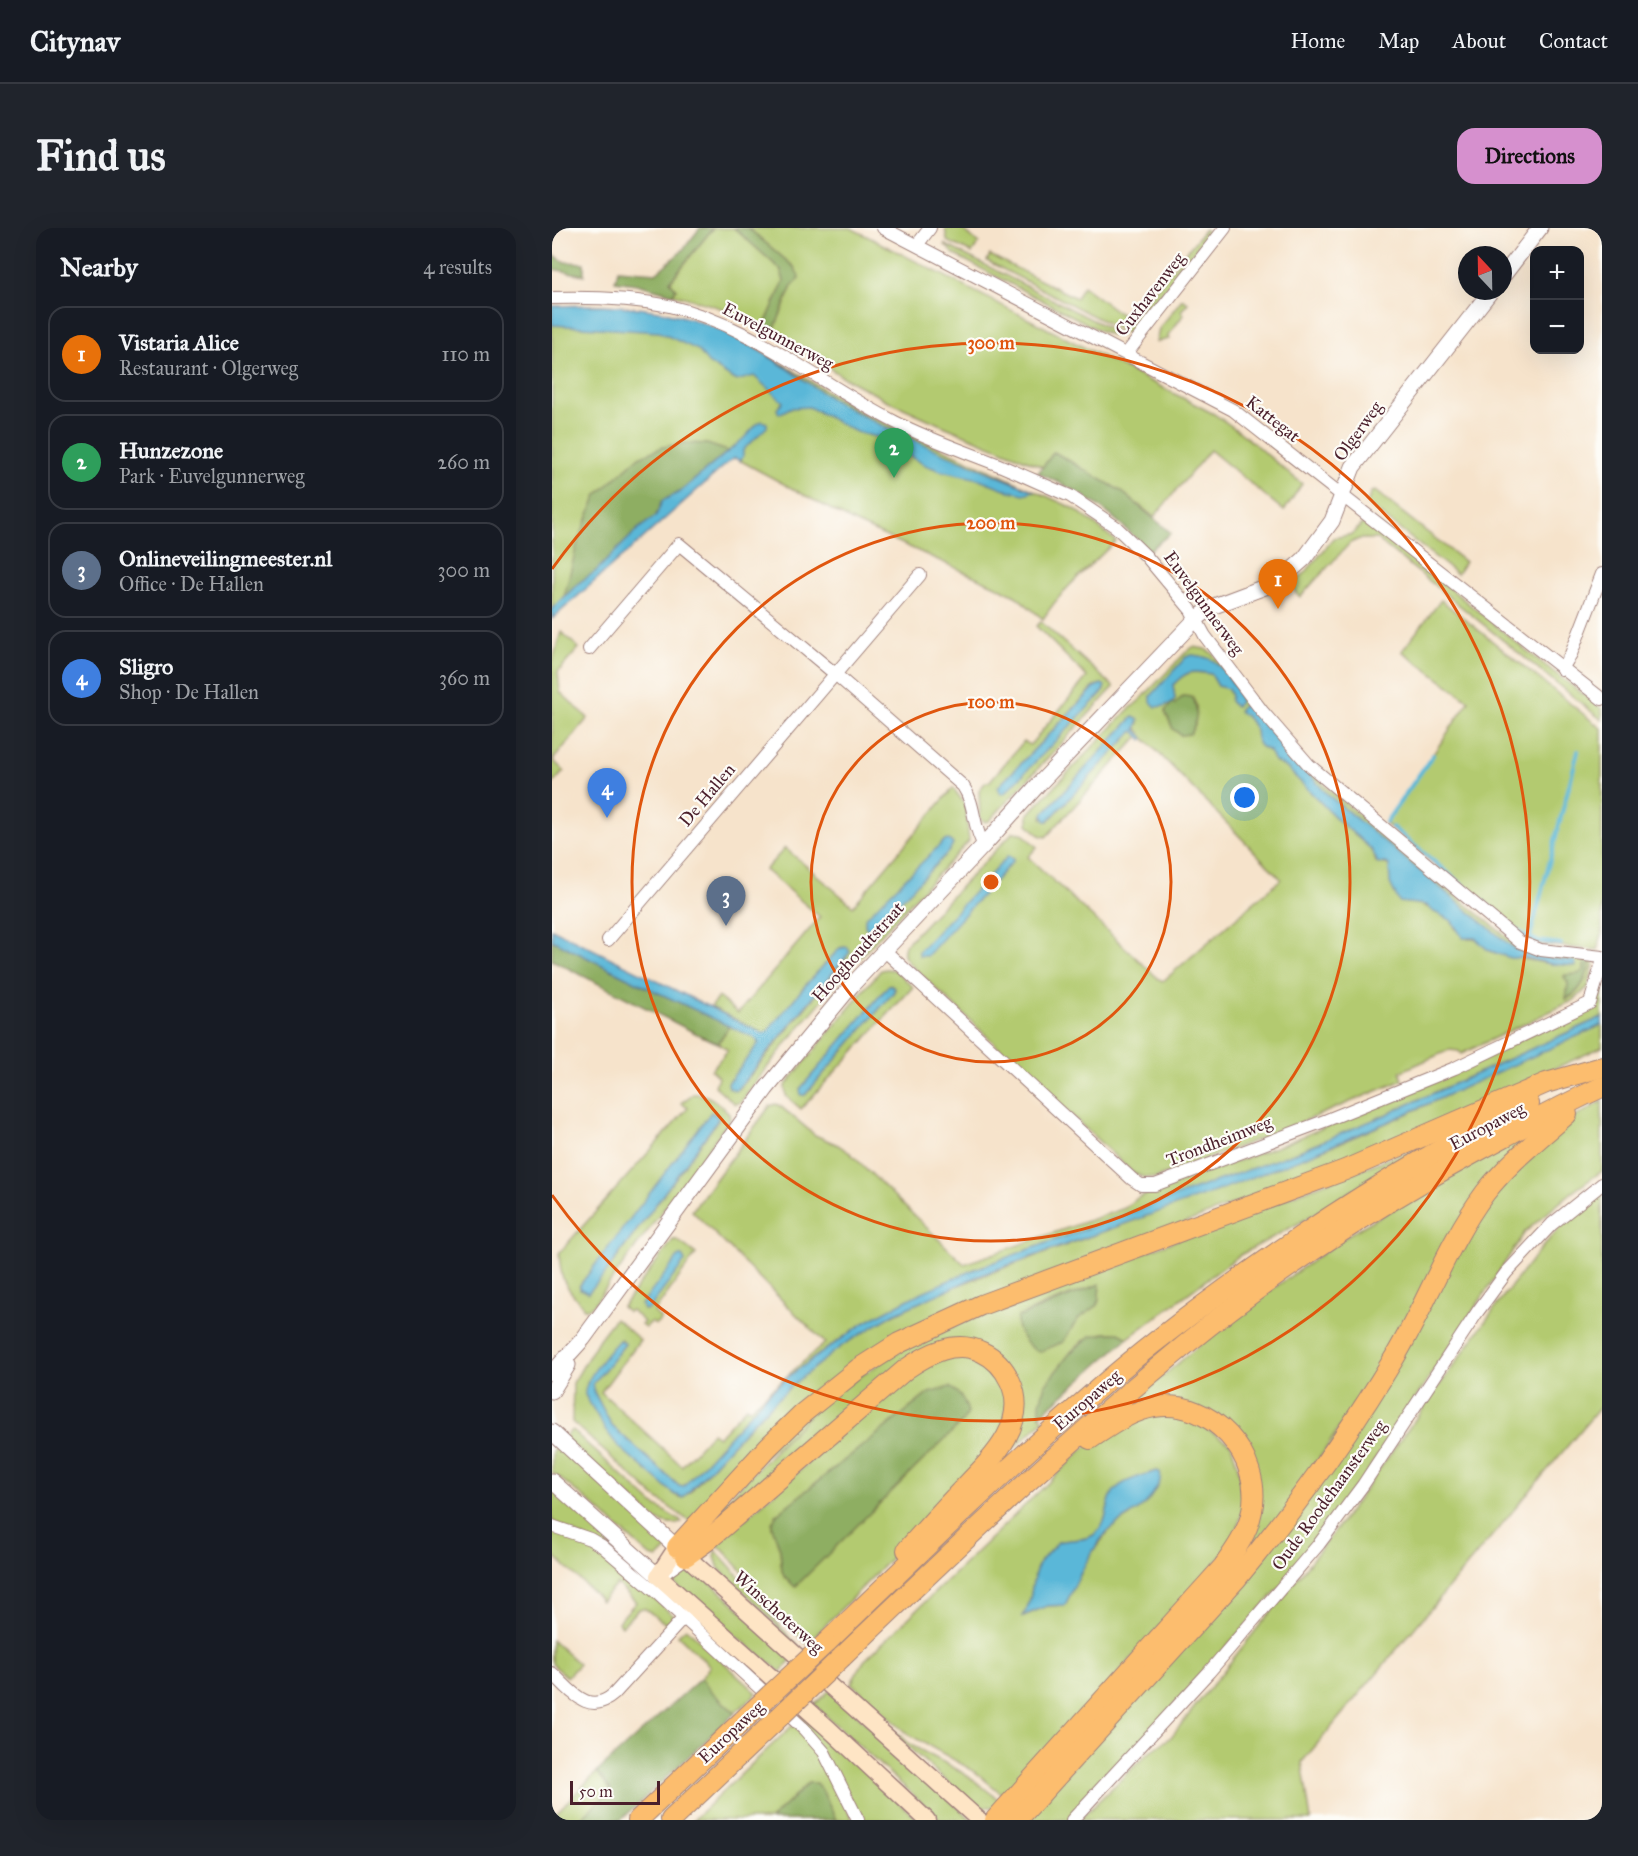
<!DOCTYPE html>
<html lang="en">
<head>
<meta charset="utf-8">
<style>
  :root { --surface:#171b24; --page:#20242c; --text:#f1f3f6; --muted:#9ea1a6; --line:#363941; --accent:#d690ce }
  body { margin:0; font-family:"IM FELL Great Primer",serif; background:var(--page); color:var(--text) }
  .controls { position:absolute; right:18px; top:18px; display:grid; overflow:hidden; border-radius:12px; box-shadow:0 6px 24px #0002 }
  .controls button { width:54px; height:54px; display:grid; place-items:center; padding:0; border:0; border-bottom:2px solid var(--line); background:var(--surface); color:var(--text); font:30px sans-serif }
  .compass { position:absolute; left:906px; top:18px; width:54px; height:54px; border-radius:50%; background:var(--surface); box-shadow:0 6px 24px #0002; rotate:338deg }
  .scale { position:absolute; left:18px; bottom:15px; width:90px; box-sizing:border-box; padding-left:6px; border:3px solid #4a1f2b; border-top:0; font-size:16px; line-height:21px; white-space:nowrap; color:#4a1f2b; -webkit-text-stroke:4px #fdfcf7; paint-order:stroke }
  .you { position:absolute; left:693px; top:570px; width:21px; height:21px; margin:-15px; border:4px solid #fff; border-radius:50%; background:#1a73e8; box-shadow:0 0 0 9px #1a73e833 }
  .badge { display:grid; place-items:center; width:39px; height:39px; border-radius:50%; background:var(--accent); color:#fff; font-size:20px; font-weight:700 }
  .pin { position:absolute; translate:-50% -50px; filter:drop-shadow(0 2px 3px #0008) }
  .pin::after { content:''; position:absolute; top:32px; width:21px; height:18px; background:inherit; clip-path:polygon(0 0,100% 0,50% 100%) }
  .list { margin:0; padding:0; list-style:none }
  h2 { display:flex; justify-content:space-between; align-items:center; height:78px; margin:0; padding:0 24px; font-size:26px }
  h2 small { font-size:20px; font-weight:400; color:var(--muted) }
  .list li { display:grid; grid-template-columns:39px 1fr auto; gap:18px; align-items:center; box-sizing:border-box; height:96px; margin:0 12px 12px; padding:0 12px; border:2px solid var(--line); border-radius:18px }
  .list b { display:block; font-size:22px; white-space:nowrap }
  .list p { margin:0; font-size:20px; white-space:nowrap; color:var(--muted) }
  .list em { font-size:20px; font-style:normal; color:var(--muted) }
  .map { position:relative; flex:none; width:1050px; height:1592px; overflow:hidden; border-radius:18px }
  header { display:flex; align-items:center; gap:36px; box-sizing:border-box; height:84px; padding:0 30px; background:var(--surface); border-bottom:2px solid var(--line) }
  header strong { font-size:28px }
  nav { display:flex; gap:33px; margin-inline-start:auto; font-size:21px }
  .intro { display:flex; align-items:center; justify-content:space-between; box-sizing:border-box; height:144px; padding:0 36px }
  h1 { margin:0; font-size:42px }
  .button { padding:15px 27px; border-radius:18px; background:var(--accent); color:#111; font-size:21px; font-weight:700 }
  main { display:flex; gap:36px; padding:0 36px }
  aside { flex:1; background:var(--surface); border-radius:18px; box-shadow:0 6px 24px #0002 }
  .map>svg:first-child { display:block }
</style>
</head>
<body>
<header>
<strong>Citynav</strong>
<nav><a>Home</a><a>Map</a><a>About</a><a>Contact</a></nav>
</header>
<div class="intro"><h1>Find us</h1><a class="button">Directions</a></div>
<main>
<aside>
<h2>Nearby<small>4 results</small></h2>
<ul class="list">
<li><span class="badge" style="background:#e8710a">1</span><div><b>Vistaria Alice</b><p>Restaurant · Olgerweg</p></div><em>110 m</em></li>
<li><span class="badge" style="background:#2e9e5b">2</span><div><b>Hunzezone</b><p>Park · Euvelgunnerweg</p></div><em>260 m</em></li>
<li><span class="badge" style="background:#5c6f8a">3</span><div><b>Onlineveilingmeester.nl</b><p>Office · De Hallen</p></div><em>300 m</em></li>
<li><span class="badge" style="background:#3f7fe0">4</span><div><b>Sligro</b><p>Shop · De Hallen</p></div><em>360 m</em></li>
</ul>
</aside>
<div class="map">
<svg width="1050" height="1592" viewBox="0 0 1050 1592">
  <rect width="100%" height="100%" fill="#fdfcf7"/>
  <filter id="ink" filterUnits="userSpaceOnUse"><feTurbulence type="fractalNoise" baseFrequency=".0167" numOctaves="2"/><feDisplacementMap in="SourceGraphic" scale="12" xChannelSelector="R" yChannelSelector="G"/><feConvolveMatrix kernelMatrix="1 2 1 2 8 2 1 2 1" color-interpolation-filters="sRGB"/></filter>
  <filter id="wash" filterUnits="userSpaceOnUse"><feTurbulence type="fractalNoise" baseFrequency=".008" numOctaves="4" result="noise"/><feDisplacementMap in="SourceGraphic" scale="24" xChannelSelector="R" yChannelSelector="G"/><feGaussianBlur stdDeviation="1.35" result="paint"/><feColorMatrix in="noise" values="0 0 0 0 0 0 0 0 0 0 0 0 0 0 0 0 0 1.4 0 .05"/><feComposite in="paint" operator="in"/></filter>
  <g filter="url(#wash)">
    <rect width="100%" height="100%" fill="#f6e3cb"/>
    <!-- green -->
    <g fill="#b3ca6f" stroke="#7e744d" stroke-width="1.5" fill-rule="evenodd">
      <path d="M161,0H182L229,42L232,53L212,99C183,83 153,75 121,66L124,61L118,54Z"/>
      <polygon points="196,0 299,0 662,186 688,204 750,256 732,283 658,222 602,289 569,263 502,224 491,239 389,197 334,172 291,149 222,102 240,58 242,39"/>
      <polygon points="393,0 409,0 427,15 420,25 395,13"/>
      <polygon points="653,1 656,4 655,7 582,101 574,105 435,33 438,27 524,70 531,58 578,93"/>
      <polygon points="392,16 570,107 559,107 547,102 403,27"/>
      <polygon points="630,71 636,75 629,83 632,86 616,108 617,111 604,114 607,101"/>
      <path d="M0,82L106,84L189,110L305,182L523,281L564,313C538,338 510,361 491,391L465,369L446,359L304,295L178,227L0,387Z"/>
      <polygon points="823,263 913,334 905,346 815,276 819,264"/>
      <polygon points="810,296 826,302 976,424 1050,481 1050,492 825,311 807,311 798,315 748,369 744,365 740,357 753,345 782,310 801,306"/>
      <polygon points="889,372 1050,501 1050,705 1046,722 984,716 966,706 834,596 917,473 850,423"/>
      <path d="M489,394L562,459L437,593L433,594L428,590L427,562L434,554H437L472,513L478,517L535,449L484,398ZM550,456L552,462L550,465L451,565L448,557L543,458Z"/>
      <polygon points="9,404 27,420 6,444 8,464 36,490 1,532 12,543 0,557 0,435"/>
      <path d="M641,419L653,421L660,425L774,559L908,671L961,714L1033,732L1032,742L1026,747H1013L1012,749L1016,755L1015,771C1030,763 1034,750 1039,733L1042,735L1036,759L1022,772L909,826L907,823L897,822L848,844L851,852L728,903L604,950L591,949L581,945L359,737C352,730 350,727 353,717L461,604L470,605L485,619L476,629L610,754L729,651L592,510L584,499L587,495L581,489L491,586L490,590L496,593L580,504L582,503L587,508L494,609L487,607L476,596V587L483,579L575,483L587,473L634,424ZM634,429L660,432C674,442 680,459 688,474L683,478L676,461C663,454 668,459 660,446C640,443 635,442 621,457L623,471L599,468ZM640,469L644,477L643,497L629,507L621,501L613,483L623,476ZM697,478L727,515L776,567L959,718C972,725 989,725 999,736L949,727L936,722L926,711H916L903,700L899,691C884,685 872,674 855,675L838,650L837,637L824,634L819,621L785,591L735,540L722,533L717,523L711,520L703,506L704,502L697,491Z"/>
      <path d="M401,560L413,576L417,613C337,697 257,781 189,874L183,876L163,858L166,849L159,842L176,822L166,815L178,797L203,810L207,815L176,855L187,861L295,729L291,719L288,720L257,753L214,805H210L159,779L166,769L186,785L268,689L213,642L233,620L301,678Z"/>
      <path d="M334,741L343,742L361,759L249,881L234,868L233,858L316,757L329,742ZM337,757H339L343,762L341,765L253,867L248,861Z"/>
      <path d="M1050,759V789L784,909L666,955L423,1041L312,1095L261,1130L214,1168L131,1259L127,1258L60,1198L41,1162V1156L73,1116L69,1111L57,1124L35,1155L66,1218L128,1270L138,1264C185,1210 233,1157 292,1116C356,1073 424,1050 496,1024C577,994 659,965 740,934C846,894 946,841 1050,797V819L851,909L357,1104L137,1293L102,1268L20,1194L21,1155L47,1111L63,1090L88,1112L49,1164L130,1238L160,1205L166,1209L194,1179L197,1181L273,1115L140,983L218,878L224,876L228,878L263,907L286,917L298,925L412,1036L573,980L587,969L732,916L867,860L1044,774Z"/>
      <path d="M141,866C157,865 166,875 177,885L178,891L42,1076L36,1081L32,1080C13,1057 9,1056 7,1025L136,880L129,875ZM167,891L52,1047L48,1050L28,1057L90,976Z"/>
      <polygon points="1050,873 1050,943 1019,965 973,1004 810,1252 732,1355 518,1592 480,1592 476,1589 707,1330 934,973 1020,891"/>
      <polygon points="1006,887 971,916 730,1288 509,1527 690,1323 697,1219 689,1207 666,1187 579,1179 579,1175 677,1092 799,1005"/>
      <path d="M877,915L749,994L688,1027L576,1110C556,1100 535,1106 520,1123C511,1133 495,1172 488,1187L492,1192L424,1256L471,1170L407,1112L154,1307L147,1301L271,1173L362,1113ZM548,1056L546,1077L526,1091L511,1114L487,1124L466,1089L492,1077Z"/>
      <polygon points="1050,963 1050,1177 750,1534 759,1592 527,1592 595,1526 619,1509 789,1295 950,1070 986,1024 1010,997"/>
      <polygon points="121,1012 125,1012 144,1026 102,1084 109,1091 104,1097 99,1094 93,1100 89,1097 92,1094 79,1082 76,1084 70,1079"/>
      <path d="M389,1128L426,1129L455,1159L453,1200L390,1278L255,1416C222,1385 197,1347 165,1316L357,1145ZM377,1165L229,1336L228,1321L220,1299L225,1286Z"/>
      <path d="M631,1186L679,1216L695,1270L680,1316L456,1571L422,1543L354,1505L299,1455L312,1433L531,1221L565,1198L599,1187ZM604,1243L578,1288L565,1295L556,1304L538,1327L513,1377L495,1378L472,1388L478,1377L481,1365L506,1314C517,1311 534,1313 543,1306C557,1296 553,1275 562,1264C571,1252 591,1248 604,1243Z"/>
      <path d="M20,1202L101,1276L130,1294C123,1299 112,1295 104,1292L12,1209Z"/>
      <polygon points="6,1217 118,1318 106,1330 98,1328 40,1276 0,1244 0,1223"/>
      <polygon points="0,1260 51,1304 126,1377 72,1331 0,1293"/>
      <path d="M0,1301L20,1307L48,1322L122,1388V1391L117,1395H113C87,1379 95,1371 70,1398L66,1394L84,1374L65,1356L49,1373L43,1366L0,1326Z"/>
      <path d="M163,1322C194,1353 219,1390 249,1421L247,1423L206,1377L167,1341L163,1329Z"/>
      <path d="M137,1335L242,1430L228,1444C193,1413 155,1388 122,1355V1351Z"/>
      <polygon points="134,1400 205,1465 183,1485 159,1463 149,1450 158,1438 126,1407"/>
      <polygon points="0,1412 27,1436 15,1449 0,1436"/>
      <polygon points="288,1453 357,1516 406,1542 422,1552 451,1575 440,1579 424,1579 285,1456"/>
      <polygon points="278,1462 420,1592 389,1592 262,1477"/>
      <polygon points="251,1485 366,1592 312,1592 247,1490"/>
      <polygon points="242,1496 269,1530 301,1592 284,1592 270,1562 256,1555 218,1592 141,1592"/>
      <polygon points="45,1544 59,1562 27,1592 0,1592 0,1584 3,1586"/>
    </g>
    <!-- forest -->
    <g fill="#8eae62" stroke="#6c6646" stroke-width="1.5">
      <polygon points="148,0 161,0 118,53 124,61 121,66 85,56 63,53 66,42 104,45 130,23"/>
      <polygon points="182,0 196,0 242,39 248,50 240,58 222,102 212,99 232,53 229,42"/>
      <polygon points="0,26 13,34 32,35 32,47 0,41"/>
      <polygon points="133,215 155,216 176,223 128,264 110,273 104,288 86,301 43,344 28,354 12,369 26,313 45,267 87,229 111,219"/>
      <path d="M502,224L569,263L619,305L596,323C563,287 532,264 486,245Z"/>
      <path d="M631,468L640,469C647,481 645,494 638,506L629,507L621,501L613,483L620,475L623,476Z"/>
      <polygon points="0,712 96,760 178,797 166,815 149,808 0,732"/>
      <path d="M1033,732L1039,733C1034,750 1030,763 1014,771L1016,755L1012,749L1013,747L1026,746L1032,742Z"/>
      <path d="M548,1056L546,1077L526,1091L511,1114L487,1124C476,1119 461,1102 466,1089Z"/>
      <polygon points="555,1105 567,1105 576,1110 488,1187 488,1175 493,1157 519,1124 539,1108"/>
      <path d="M398,1159C408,1166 413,1172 416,1185L410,1194L243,1359L232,1348L230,1343L228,1321L220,1299V1295L225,1286L377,1165Z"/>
      <polygon points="149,1450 159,1463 183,1485 69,1592 27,1592 59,1562 45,1544"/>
      <polygon points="256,1555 264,1555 270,1562 284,1592 218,1592"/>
    </g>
    <!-- water -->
    <g fill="#5ab7d8" stroke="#526b82" stroke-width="1.5">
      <path d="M49,77C124,80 164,95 227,135C249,149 269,166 292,178C353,211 418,236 482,263L472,266L458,263L427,251L389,243L373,237L324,209L304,204L257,179L238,180L227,186L225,181L231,174L202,148L184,153L156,135L146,122L107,104L0,97V78Z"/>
      <polygon points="210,193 215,195 215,199 191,222 191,229 188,233 183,230 179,232 0,391 0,381 28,354 43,344 86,301 104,288 110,273 128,264 192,210 205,196"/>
      <path d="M640,427C648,428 657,429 663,434C673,443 687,461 688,474L683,479L678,473L679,468L676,461L666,458L659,446C640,442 635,442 621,457L623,471L620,475L612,478L604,479L599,474V468L634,429Z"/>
      <polygon points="550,456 553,458 550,465 454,564 449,566 446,559 448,557 544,458"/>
      <path d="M694,476L776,567L959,718C978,729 1001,731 1023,733L1024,738L999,736L975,730H958L936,722L923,710H911L899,692L882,684L874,677L847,674L838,655L837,637L834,635L826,636L819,621L785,591L735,540L722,533L717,523L708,518L705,513L704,502L697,491L687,483V481Z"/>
      <polygon points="581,489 587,492 584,501 592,510 590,512 582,503 580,504 496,593 493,593 491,586"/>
      <polygon points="397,612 401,616 397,623 320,702 315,701 313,698 313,690 392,613"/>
      <polygon points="456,628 461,631 461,633 375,728 367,728 367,723"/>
      <polygon points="0,701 210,805 214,805 257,753 288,720 295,719 298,724 184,863 177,860 176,855 207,815 203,810 96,760 0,712"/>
      <polygon points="337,757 343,760 341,765 253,867 249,867 248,861"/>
      <path d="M1050,789V797L836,894L748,931L665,963L426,1048L342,1086L291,1117L239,1158L201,1194L131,1270L122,1266L66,1218L53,1201L33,1167C31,1152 57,1123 67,1112L72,1114L73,1116L41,1156V1162L60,1198L127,1258L131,1259L214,1168L237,1148L312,1095L366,1066L423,1041L745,924L833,887Z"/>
      <polygon points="159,884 166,888 165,893 52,1047 36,1065 28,1061 28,1057"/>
      <polygon points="127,1028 130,1028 133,1033 97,1081 92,1082 89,1077"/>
      <path d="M604,1243L608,1244C610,1252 607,1255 603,1262C590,1287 572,1286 555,1304C536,1326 526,1352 513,1377L495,1378L471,1388C483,1369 477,1352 487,1336C492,1328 500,1321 506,1314C517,1311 534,1313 543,1306C557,1296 553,1275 562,1263C571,1252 591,1248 604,1243Z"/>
    </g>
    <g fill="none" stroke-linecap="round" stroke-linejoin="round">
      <!-- stream -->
      <g stroke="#5ab7d8" stroke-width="4">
        <polyline points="834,594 881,527"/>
        <polyline points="840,599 970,706 985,713 1009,716"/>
        <polyline points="978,709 1026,523"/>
      </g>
    </g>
  </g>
  <g filter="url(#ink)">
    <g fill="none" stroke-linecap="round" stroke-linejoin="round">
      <!-- minor casing -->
      <g stroke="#a0817b" stroke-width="14">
        <g id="minor">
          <polyline points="331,0 681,182 1050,471"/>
          <polyline points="365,17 378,0"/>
          <path d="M0,70C39,69 79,70 117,78C201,97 268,156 343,194C376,211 412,223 447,237C471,247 494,258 518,268L564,299L594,328L639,382L653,408L710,483L757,537L968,714L989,722L1050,729"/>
          <polyline points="575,125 673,0"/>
          <path d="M37,421L127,316L282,445L411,558C424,577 420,598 432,617"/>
          <polyline points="1010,441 1019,426 1050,346"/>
          <polyline points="56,712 368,347"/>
          <polyline points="332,722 580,951 589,957 603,957 775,892 903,840 1038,775 1050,735"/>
          <polyline points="0,1298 38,1311 50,1318 105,1365 252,1501 272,1524 306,1592"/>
          <path d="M0,1445C19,1462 36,1489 62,1466L137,1384"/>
          <polyline points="520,1592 657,1444 767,1316 811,1257 926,1083 954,1045 1000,996 1050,956"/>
        </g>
      </g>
      <!-- tertiary casing -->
      <g stroke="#a0817b" stroke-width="17">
        <g id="tertiary">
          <polyline points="951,48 988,0"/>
          <polyline points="0,1145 31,1111 214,861 299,758 432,617 485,558 644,391 662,378 726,354 752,331 780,293 801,239 939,63"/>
          <polyline points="0,1163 16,1137"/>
          <polyline points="0,1204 134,1328 106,1348 0,1253"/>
        </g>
      </g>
      <!-- secondary casing -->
      <g stroke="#a0817b" stroke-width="19">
        <g id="secondary">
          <polyline points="125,1319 106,1348 276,1500 375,1592"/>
          <polyline points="134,1328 427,1592"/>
        </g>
      </g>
      <!-- trunk casing -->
      <g stroke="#a0817b" stroke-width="22">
        <g id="trunk">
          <polyline points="125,1319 216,1219 251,1185 306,1141 347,1115 429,1077 793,942 994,855 1050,839"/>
          <path d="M134,1328L156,1312L354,1141C376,1126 403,1111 430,1124C443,1130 452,1140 458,1153C480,1199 432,1238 404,1268C387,1286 371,1304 355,1322"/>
          <path d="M274,1415C361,1331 448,1246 539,1167C605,1109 677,1057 749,1008C822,959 898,913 977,876"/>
          <path d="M290,1429C403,1321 516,1212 638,1113C735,1034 842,967 952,909C984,892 1016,874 1050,859"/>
          <polyline points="86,1592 203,1481"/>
          <polyline points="119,1592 220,1496"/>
          <path d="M443,1592L671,1339C684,1321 696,1304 700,1283C711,1228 659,1170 603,1179C578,1183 558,1198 538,1211"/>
          <path d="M465,1592L685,1350C742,1281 795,1209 841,1132C874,1078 895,1016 933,965C957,934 986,912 1015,886"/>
        </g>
      </g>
      <!-- minor -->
      <use href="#minor" stroke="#fff" stroke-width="12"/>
      <!-- tertiary -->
      <use href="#tertiary" stroke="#fff" stroke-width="15"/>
      <!-- secondary -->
      <use href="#secondary" stroke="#fee5c5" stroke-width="16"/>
      <!-- trunk -->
      <use href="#trunk" stroke="#fcbd6e" stroke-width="20"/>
      <!-- trunk-bridge casing -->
      <g stroke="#a0817b" stroke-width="22" stroke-linecap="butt">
        <g id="trunk-bridge">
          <polyline points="203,1481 274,1415"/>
          <polyline points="220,1496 290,1429"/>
        </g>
      </g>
      <!-- trunk-bridge -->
      <use href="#trunk-bridge" stroke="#fcbd6e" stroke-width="20"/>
    </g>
  </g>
  <!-- distance rings -->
  <g fill="none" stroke="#e0560e" stroke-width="3">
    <circle cx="439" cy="654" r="180"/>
    <circle cx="439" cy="654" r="359"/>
    <path d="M0 341A539 539 0 1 1 0 967"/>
  </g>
  <g text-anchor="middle" stroke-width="4.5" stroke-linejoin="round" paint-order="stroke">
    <!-- street labels -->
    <g font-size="18" fill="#4a1f2b" stroke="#fdfcf7">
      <text transform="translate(598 66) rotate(-52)" y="6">Cuxhavenweg</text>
      <text transform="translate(226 108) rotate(28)" y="6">Euvelgunnerweg</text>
      <text transform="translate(721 191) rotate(38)" y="6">Kattegat</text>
      <text transform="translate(806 203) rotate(-54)" y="6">Olgerweg</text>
      <text transform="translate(652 375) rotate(54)" y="6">Euvelgunnerweg</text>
      <text transform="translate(155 567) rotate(-50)" y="6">De Hallen</text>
      <text transform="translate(306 724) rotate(-48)" y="6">Hooghoudtstraat</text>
      <text transform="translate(935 898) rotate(-28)" y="6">Europaweg</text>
      <text transform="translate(667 913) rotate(-21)" y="6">Trondheimweg</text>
      <text transform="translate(535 1172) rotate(-41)" y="6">Europaweg</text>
      <text transform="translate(777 1267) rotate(-54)" y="6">Oude Roodehaansterweg</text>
      <text transform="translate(227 1384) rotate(42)" y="6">Winschoterweg</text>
      <text transform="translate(179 1504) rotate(-43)" y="6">Europaweg</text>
    </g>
  </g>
  <circle cx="439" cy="654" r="9" fill="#e0560e" stroke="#fdfcf7" stroke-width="3"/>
  <g font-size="18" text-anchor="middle" font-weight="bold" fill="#e0560e" stroke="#fdfcf7" stroke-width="4.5" stroke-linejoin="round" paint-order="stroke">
    <text x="439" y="121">300 m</text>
    <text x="439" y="301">200 m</text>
    <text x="439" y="480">100 m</text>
  </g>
</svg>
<div class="controls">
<button>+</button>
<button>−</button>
</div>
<svg class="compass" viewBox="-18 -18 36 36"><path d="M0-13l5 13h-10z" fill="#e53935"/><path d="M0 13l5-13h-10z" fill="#9ea1a6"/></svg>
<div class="scale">50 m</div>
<div class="you"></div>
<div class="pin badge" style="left:726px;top:381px;background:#e8710a">1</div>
<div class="pin badge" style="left:342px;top:250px;background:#2e9e5b">2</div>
<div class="pin badge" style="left:174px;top:698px;background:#5c6f8a">3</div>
<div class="pin badge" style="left:55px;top:590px;background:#3f7fe0">4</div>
</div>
</main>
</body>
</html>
